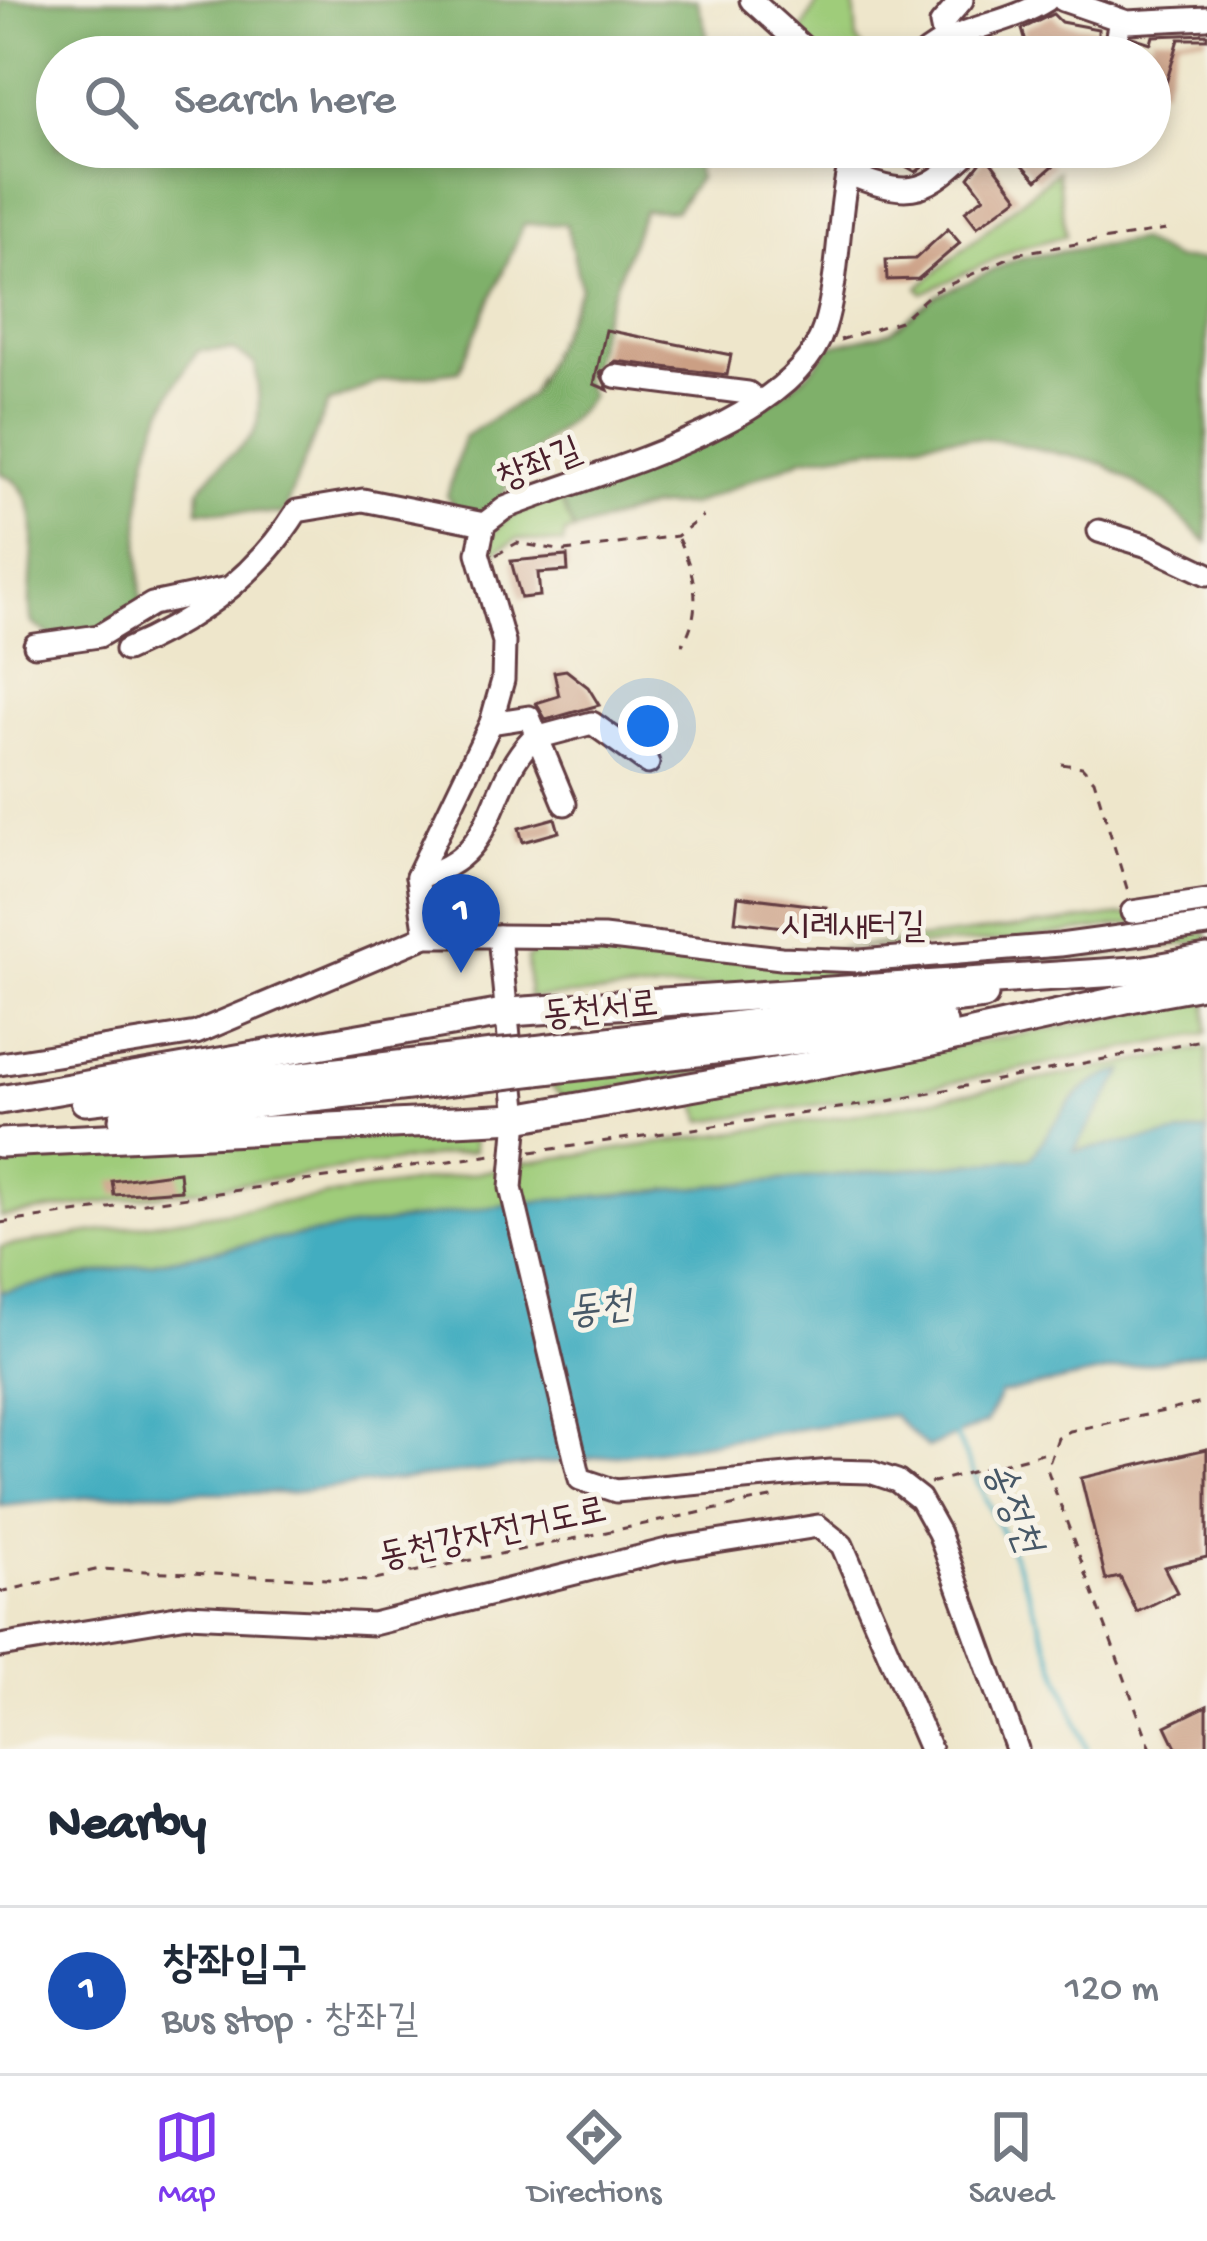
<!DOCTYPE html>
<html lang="en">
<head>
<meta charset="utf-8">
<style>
  :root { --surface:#fff; --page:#f2f2f3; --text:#1f2937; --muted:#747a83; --line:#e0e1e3; --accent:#7c3aed }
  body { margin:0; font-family:"Gochi Hand","Poor Story",sans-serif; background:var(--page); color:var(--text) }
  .you { position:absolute; left:648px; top:726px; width:42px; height:42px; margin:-30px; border:9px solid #fff; border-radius:50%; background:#1a73e8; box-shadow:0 0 0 18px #1a73e833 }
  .badge { display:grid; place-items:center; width:78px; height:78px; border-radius:50%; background:var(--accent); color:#fff; font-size:39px; font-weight:700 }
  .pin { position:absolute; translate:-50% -99px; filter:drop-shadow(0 3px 6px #0008) }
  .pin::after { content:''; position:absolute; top:63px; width:42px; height:36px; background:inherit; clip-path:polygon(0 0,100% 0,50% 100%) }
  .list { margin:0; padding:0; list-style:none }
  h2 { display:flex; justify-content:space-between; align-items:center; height:156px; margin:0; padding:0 48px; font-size:51px }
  h2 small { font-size:39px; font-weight:400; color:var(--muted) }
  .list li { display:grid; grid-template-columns:78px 1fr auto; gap:36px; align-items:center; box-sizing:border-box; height:168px; padding:0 48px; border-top:3px solid var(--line) }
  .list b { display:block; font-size:45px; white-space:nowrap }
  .list p { margin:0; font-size:39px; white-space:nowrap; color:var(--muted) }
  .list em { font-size:39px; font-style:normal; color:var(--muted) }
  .icon { flex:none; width:66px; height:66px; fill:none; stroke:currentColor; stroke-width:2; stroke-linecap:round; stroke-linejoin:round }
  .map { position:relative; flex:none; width:1207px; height:1749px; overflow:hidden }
  .search { position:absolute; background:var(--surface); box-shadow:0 6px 18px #0003; left:36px; right:36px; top:36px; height:132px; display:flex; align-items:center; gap:30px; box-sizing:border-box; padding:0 42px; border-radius:66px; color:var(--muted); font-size:45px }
  .sheet { height:324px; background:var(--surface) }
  nav { display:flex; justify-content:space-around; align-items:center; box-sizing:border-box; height:168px; border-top:3px solid var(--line); background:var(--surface); font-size:33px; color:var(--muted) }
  nav a { display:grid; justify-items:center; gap:6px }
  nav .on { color:var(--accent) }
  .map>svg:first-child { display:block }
</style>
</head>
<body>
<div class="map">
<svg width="1207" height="1749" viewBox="0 0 1207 1749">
  <rect width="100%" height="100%" fill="#f7f3e8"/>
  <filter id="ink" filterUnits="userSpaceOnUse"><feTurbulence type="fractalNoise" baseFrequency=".00833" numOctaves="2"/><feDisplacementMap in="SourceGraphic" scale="24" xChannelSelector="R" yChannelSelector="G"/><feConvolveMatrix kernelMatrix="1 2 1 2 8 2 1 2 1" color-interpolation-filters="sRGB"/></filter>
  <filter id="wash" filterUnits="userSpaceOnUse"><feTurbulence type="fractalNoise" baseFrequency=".004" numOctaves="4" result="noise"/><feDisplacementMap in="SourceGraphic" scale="48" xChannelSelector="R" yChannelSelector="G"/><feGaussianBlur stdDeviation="2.7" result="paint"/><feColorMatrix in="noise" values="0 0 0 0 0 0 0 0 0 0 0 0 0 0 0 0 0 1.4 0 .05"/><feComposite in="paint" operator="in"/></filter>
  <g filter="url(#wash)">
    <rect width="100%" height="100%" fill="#eee6cb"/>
    <!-- green -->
    <g fill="#9fcc7a" stroke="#747652" stroke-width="3">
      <polygon points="819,0 854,0 857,41 870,57 822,57 799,35"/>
      <polygon points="1057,171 1066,236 1019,248 923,293 918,287"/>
      <path d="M559,498L574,531L565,533L563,544L517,539L490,555C488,515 527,510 559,498Z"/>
      <polygon points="1207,905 1206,914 1006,941 825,950"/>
      <polygon points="1207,932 1207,941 995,970 529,998 527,958 549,942 862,970 1061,954"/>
      <polygon points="1207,1000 1207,1033 887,1095 703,1121 693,1094"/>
      <polygon points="852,1046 563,1097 545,1080"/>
      <path d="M1207,1048V1130L1073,1152L1122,1073C1076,1079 1056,1122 1032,1158L519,1203L265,1241L0,1292V1247L500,1169L505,1185L522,1163L840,1117Z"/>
      <polygon points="473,1132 474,1151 0,1217 0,1155"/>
    </g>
    <!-- forest -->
    <g fill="#7fb06a" stroke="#64684a" stroke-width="3">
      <path d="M0,0H697L707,34L701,57H57V147H690L699,178L675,211L644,210L602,320L593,361L582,376L591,396C565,434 511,455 502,501L480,513L455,509L447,496L464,437L530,395L581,288L566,224H524L459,371L381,381L328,403L283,514L198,510L199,490C243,429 269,457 255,364L233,350L198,351C135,435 137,503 141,603L98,632L52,637L32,623C22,581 56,493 0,473Z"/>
      <path d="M1138,240L1175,259L1207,260V542L1165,503L1104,464L999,440L948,437L804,458L691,505L651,507L574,531L559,498C647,459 775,425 831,346L891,331L936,296L1020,258Z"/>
    </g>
    <!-- water -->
    <path fill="#42adc0" stroke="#466676" stroke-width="3" d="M1124,1071L1074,1151L1207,1130V1351L1000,1394L986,1423L927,1448L893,1415L652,1451L287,1493L143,1492L0,1506V1292L266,1241L519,1203L1031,1158C1057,1120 1077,1080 1124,1071Z"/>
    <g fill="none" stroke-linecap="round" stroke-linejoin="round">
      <!-- stream -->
      <polyline stroke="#42adc0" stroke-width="4.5" points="955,1434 1020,1571 1087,1749"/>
    </g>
    <g id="blocks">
      <!-- building -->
      <g fill="#cb9f84">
        <polygon points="1053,14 1061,22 1098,29 1098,57 1061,57 1066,46 1030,56 1022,29"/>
        <polygon points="1207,34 1207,39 1179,39 1164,90 1150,85 1150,55 1130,49 1132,37 1151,43 1153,36"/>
        <polygon points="887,147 949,147 916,172 900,163 904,156"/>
        <polygon points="1006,147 1028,147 1053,166 1037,180"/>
        <polygon points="986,155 1018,197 977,227 965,211 984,197 969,177"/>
        <polygon points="948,229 960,243 918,279 887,280 886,260 915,259"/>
        <polygon points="606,330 731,355 727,375 616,361 600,373 608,390 594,384"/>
        <polygon points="567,556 568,571 538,573 540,596 521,598 511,561"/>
        <polygon points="566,670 588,687 599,705 546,720 536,703 559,696 554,672"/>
        <polygon points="555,818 559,832 523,842 519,828"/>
        <polygon points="738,896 826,907 823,932 735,921"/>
        <polygon points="179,1172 181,1190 114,1195 112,1181"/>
        <polygon points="1207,1449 1207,1557 1164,1567 1177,1592 1137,1612 1120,1577 1106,1580 1081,1478"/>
        <polygon points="1207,1706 1207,1749 1177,1749 1166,1726"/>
      </g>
    </g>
  </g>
  <g filter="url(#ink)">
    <use href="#blocks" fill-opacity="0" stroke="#633d43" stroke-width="3"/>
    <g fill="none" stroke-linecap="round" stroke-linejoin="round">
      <!-- minor casing -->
      <g stroke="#633d43" stroke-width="27">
        <g id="minor">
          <polyline points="751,0 814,57"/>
          <polyline points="1063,0 1127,22 1207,18"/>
          <polyline points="944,38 941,24 962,0"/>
          <path d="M921,57C956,26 1006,26 1047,0"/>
          <polyline points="1113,57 1120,20"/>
          <path d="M847,159L854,176C917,201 928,189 974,147"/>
          <polyline points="615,376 748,393 759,402"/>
          <polyline points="1099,531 1148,546 1207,574"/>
          <polyline points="35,645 99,636 152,604 223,589"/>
          <path d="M126,650C197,620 256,576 297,511L363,500L484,524"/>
          <polyline points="491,723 529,717 565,804"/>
          <path d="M417,877C500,859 483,791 532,739L592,723L648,763"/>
          <polyline points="1132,912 1207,901"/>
          <path d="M426,936L417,877L491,723L503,680L504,642L478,553L484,524L505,508C592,473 794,425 824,328C842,269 836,206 854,147"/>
          <polyline points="499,936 603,937 781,958 860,961 1060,945 1207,925"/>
          <polyline points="0,1064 196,1033 426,936 499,936 517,1118 511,1188 580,1479 616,1491 831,1471 870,1472 897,1481 920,1499 939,1533 1017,1749"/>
          <polyline points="0,1646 188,1615 373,1624 671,1549 818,1526 842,1545 930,1749"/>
        </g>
      </g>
      <!-- major casing -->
      <g stroke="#633d43" stroke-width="33">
        <g id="major">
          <polyline points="1134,972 1207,959"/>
          <polyline points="1136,996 1207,983"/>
          <polyline points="534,1050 984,995"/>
          <polyline points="536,1071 943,1023"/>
          <polyline points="0,1100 509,1012 1149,970"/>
          <polyline points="85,1101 493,1054"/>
          <polyline points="123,1119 495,1076"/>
          <polyline points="0,1143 517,1118 891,1051 1153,993"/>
        </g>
      </g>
      <!-- path -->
      <g stroke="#633d43" stroke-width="3" stroke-dasharray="9 9" stroke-linecap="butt">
        <polyline points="840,340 900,321 933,292 1019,253 1166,230"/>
        <path d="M678,539C696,574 703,611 682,645"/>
        <polyline points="496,555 517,543 565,551 677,536 703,516"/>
        <polyline points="1061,764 1082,767 1094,780 1129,895"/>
        <polyline points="531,1152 889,1101 1207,1039"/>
        <polyline points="0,1223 492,1155"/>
        <polyline points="930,1483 1050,1451"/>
        <polyline points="0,1592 100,1569 370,1581 775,1497"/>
        <polyline points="1151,1749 1047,1469 1058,1438 1070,1431 1207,1402"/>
      </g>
      <!-- minor -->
      <use href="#minor" stroke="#fff" stroke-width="21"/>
      <!-- major -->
      <use href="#major" stroke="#fff" stroke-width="27"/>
      <!-- major-bridge casing -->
      <g stroke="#633d43" stroke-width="33" stroke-linecap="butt">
        <g id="major-bridge">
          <polyline points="493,1054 534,1050"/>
          <polyline points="495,1076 536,1071"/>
        </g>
      </g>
      <!-- major-bridge -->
      <use href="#major-bridge" stroke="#fff" stroke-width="27"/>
    </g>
  </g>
  <g text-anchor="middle" stroke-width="10" stroke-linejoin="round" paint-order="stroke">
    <!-- street labels -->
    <g font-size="36" fill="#4a1f2b" stroke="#f7f3e8">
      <text transform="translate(538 461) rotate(-22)" y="13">창좌길</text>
      <text x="853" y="936">시례새터길</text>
      <text transform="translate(600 1006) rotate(-6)" y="13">동천서로</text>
      <text transform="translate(492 1530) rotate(-12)" y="13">동천강자전거도로</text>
    </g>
    <!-- water labels -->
    <g font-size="39" font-style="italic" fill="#475867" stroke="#f7f3e8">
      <text transform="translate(599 1305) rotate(-7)" y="14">동천</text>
      <text transform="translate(1016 1506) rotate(68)" y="14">송정천</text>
    </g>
  </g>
</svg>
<div class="you"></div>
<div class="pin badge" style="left:461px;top:973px;background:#1a4fb4">1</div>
<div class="search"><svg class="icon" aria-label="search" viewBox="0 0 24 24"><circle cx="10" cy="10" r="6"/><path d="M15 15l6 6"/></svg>Search here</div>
</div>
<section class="sheet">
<h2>Nearby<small></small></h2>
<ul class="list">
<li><span class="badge" style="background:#1a4fb4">1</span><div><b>창좌입구</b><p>Bus stop · 창좌길</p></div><em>120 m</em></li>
</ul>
</section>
<nav>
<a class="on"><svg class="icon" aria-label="map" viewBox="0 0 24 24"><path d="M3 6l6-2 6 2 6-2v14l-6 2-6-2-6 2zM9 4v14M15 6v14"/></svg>Map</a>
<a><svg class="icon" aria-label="directions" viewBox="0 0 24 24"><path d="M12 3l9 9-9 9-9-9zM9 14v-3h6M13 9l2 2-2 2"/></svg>Directions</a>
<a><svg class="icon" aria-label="saved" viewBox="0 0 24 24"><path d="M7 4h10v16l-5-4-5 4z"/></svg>Saved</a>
</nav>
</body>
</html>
